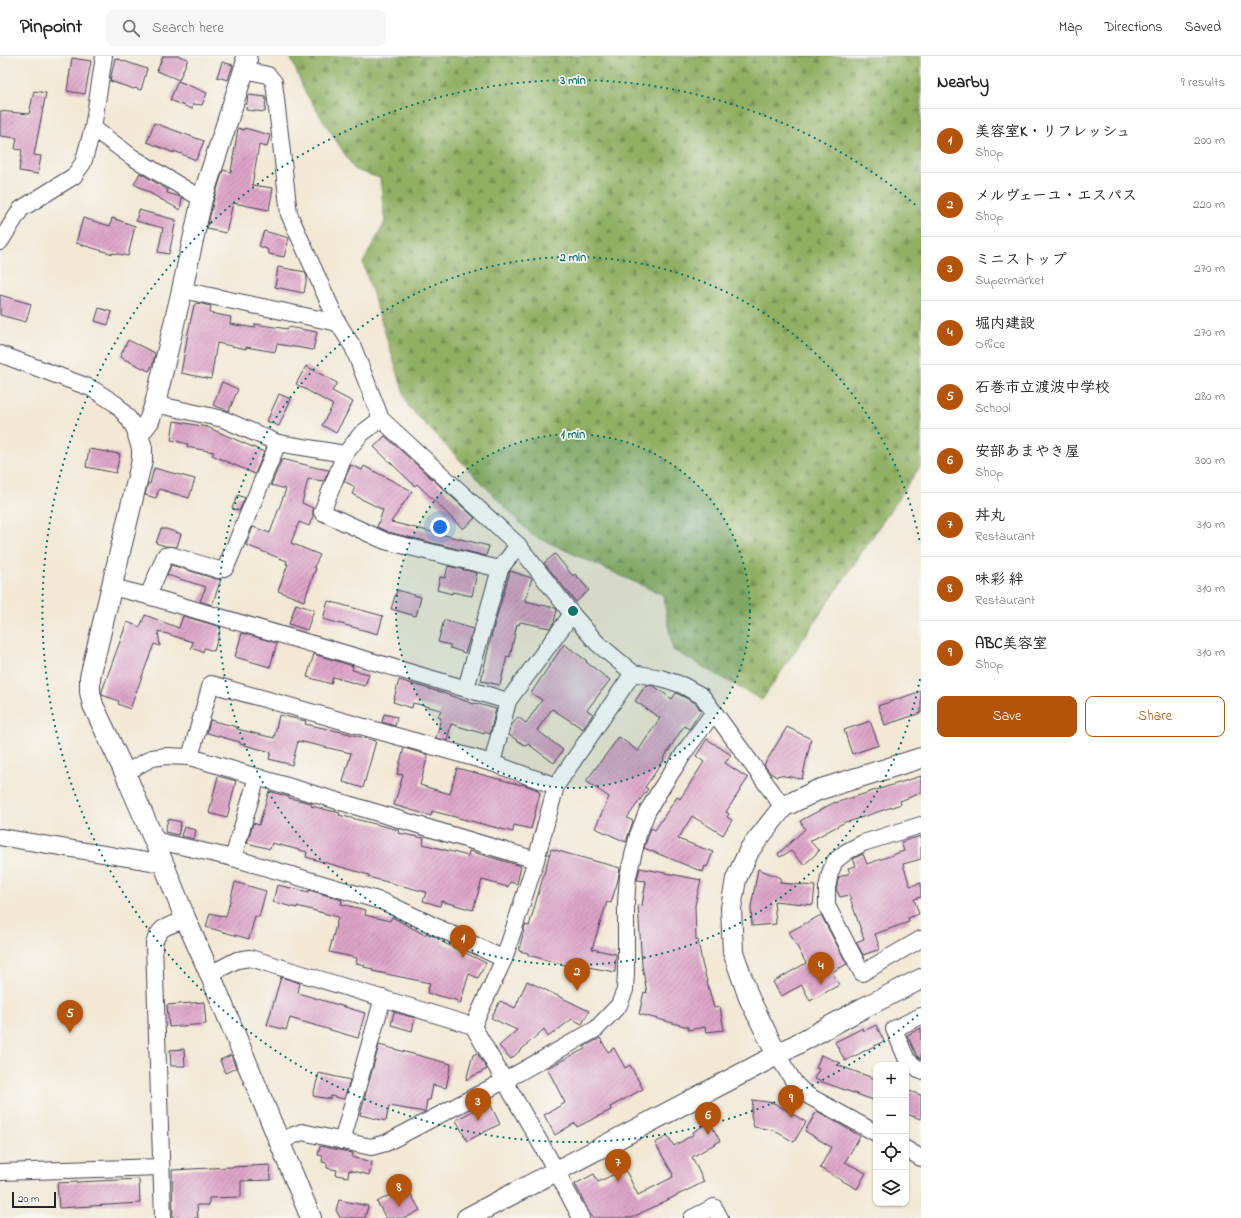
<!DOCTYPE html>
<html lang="en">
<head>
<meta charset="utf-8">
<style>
  :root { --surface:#fff; --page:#f6f6f6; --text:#202124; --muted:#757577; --line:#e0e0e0; --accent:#b45309 }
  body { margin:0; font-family:"Indie Flower","Klee One",sans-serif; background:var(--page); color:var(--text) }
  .controls { position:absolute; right:12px; bottom:12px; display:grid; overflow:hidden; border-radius:8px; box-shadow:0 1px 3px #0004 }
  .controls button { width:36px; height:36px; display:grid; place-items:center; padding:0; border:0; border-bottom:1px solid var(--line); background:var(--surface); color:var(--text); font:20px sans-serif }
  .scale { position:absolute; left:12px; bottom:10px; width:44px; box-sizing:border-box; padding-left:4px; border:2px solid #22223b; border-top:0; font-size:11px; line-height:14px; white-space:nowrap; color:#22223b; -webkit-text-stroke:3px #f6f6f2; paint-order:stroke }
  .you { position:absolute; left:440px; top:471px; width:14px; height:14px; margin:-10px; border:3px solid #fff; border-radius:50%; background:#1a73e8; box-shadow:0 0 0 6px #1a73e833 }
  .badge { display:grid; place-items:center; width:26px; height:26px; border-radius:50%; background:var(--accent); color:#fff; font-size:13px; font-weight:700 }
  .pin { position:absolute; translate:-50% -33px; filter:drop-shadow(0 1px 2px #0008) }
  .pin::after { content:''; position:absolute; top:21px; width:14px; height:12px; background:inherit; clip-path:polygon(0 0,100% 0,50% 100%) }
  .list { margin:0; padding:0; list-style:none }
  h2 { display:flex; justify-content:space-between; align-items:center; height:52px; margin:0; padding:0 16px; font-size:17px }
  h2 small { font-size:13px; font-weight:400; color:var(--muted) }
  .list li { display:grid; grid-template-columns:26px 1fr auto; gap:12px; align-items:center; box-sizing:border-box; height:64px; padding:0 16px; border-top:1px solid var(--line) }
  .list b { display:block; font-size:15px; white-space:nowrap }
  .list p { margin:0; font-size:13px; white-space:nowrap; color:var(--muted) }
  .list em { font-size:13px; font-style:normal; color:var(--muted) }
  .actions { display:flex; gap:8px; padding:12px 16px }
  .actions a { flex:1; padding:9px 0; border:1px solid var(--accent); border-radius:8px; text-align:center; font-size:14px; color:var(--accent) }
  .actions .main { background:var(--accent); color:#fff }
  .icon { flex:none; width:22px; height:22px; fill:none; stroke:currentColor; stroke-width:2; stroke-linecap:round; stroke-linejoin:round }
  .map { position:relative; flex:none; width:921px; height:1162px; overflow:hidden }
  header { display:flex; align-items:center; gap:24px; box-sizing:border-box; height:56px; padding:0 20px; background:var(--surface); border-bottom:1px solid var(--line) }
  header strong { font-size:19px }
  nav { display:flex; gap:22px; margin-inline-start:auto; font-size:14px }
  .search { width:280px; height:36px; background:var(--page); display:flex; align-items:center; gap:10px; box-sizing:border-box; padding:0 14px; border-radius:8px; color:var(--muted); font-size:15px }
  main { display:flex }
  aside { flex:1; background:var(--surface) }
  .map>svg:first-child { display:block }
</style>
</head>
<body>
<header>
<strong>Pinpoint</strong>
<div class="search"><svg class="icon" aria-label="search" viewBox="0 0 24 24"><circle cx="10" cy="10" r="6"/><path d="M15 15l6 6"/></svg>Search here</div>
<nav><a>Map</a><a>Directions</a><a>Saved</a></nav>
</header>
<main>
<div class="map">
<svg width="921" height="1162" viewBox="0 0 921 1162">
  <defs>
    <pattern id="forest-firs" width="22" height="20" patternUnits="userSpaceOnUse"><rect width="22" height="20" fill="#90b063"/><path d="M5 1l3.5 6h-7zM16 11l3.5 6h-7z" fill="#758f53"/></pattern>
    <pattern id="building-hatch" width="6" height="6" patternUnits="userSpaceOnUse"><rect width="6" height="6" fill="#dda4c7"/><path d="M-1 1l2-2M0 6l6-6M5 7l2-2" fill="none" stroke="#b385a3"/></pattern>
  </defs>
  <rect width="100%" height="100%" fill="#f6f6f2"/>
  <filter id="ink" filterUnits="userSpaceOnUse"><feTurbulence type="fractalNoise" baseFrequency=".025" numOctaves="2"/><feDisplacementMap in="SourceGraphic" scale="8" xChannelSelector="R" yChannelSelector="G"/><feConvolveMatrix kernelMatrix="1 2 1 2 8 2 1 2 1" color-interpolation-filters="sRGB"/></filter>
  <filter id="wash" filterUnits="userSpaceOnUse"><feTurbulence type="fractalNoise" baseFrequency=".012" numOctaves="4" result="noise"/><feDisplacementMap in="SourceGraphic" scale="16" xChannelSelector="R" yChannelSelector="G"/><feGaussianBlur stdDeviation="0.9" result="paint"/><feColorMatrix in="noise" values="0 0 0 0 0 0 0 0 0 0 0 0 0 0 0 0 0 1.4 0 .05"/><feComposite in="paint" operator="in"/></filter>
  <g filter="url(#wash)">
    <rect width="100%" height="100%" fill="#f2e8d4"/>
    <!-- forest -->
    <polygon fill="url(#forest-firs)" stroke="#59694f" points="290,0 921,0 921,409 762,644 673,594 663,539 532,479 408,350 363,207 385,166 380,122 355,114 305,36"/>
    <g id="blocks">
      <!-- building -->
      <g fill="url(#building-hatch)">
        <polygon points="163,0 179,0 188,3 179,24 157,15"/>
        <polygon points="72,2 91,5 85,38 67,35"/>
        <polygon points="115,2 147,13 141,34 135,32 134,33 110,25"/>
        <polygon points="222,6 233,9 228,24 217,21"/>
        <polygon points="178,25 207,37 202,49 193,48 192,53 170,44"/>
        <polygon points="34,35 46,37 34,99 41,100 38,118 19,115 22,94 15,93 17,82 0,80 0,55 29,58"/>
        <polygon points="248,39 266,41 265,56 246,54"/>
        <polygon points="154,67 204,85 196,104 174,95 174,97 147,86"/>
        <polygon points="238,72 244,74 244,72 270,79 267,91 259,89 252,129 273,132 269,154 233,147 226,177 207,173 214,143 223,114 231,116"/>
        <polygon points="140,117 168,134 167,137 178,140 182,142 180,154 134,128"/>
        <polygon points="139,154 176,164 169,198 158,196 163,172 136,165"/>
        <polygon points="83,162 110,170 112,162 135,170 128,200 113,197 113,198 76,187"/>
        <polygon points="264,175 289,182 284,201 269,198 267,193 259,190"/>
        <polygon points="278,211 305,216 307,221 304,237 275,231"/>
        <polygon points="0,239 31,248 26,266 0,259"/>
        <polygon points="197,247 211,250 210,257 231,261 230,268 255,272 255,268 288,273 288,271 317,276 313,294 277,288 275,296 246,291 246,293 217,287 211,323 181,317 188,277 194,249"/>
        <polygon points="99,252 112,256 108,269 95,265"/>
        <polygon points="128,284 155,297 153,308 149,315 120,301"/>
        <polygon points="306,310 337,327 332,335 353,346 336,377 322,369 333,349 296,328"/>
        <polygon points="222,326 238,333 229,355 213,349"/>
        <polygon points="279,338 291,343 279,370 267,365"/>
        <polygon points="174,365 207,371 264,396 255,418 212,399 214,396 187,391 188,388 171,384"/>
        <polygon points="385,380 475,462 463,473 417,428 415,430 374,391"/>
        <polygon points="89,393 120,398 116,417 86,411"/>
        <polygon points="282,403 318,412 329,414 324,425 308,423 302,447 313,452 313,460 309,470 299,466 291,487 320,499 314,511 316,512 304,545 278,535 288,508 286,508 287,505 246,489 253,471 270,477 286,433 271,429"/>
        <polygon points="351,409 362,414 364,410 412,435 391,466 489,490 486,500 388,476 377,471 383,454 352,438 355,431 344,425"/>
        <polygon points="154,412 195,423 189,442 159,433 156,442 145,439 148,427 150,428"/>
        <polygon points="238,439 245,442 239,455 232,452"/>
        <polygon points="161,473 166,473 181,478 177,491 165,490 156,487"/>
        <polygon points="555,498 573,520 575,518 589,534 576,546 544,507"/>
        <polygon points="171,509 216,523 221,523 212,549 200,545 206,531 167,519"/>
        <polygon points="448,510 477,517 472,540 452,536 452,538 437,534 440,521 445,522"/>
        <polygon points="510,515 532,522 525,545 555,552 557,554 554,566 550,572 520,566 519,569 517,568 510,601 507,600 500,629 481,625 492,577"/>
        <polygon points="397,534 421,541 416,560 391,553"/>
        <polygon points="328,545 383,560 378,578 323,563"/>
        <polygon points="296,548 314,554 307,574 289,568"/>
        <polygon points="145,559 179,572 183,560 221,571 214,595 204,592 203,596 191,592 193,586 158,575 160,590 154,588 130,653 118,648 119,645 102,639 102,635 127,566 140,571"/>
        <polygon points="444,564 473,573 465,597 450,592 450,589 438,586"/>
        <polygon points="242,577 277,587 270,611 235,601"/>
        <polygon points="564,588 587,605 586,606 610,624 587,654 593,658 583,673 552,653 537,674 563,694 554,707 528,688 526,690 509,679 511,670 518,661 526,667 542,644 531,637"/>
        <polygon points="314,598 353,610 352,614 369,618 365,630 333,621 331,628 307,621"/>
        <polygon points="399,624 443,637 474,648 475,647 496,653 490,678 485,676 484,678 451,668 447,685 436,682 441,662 438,661 441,654 413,647 412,652 393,646"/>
        <polygon points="646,629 654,630 672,643 676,637 696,647 701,655 689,673 684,670 663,703 664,704 645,731 648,733 627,762 633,765 626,786 595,772 609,741 586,725 619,681 638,695 660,662 635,645"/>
        <polygon points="921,635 921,657 885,669 878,650"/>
        <polygon points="384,658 397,661 395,670 382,666"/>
        <polygon points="279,659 306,665 305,668 342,676 376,685 363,732 343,726 351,697 298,685 292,709 269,703 271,696 240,688 240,686 207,677 210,664 237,671 237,673 274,682"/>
        <polygon points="870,665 879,689 852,698 844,674"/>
        <polygon points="787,671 811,683 802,723 778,719 777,721 770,717 764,709"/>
        <polygon points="707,683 731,699 725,707 748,722 726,756 729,758 727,761 732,764 723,779 692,760 678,783 713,796 707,811 705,810 703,816 644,792 651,772 655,774 677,741 680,743 704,706 696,700"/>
        <polygon points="404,692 428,699 420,729 450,738 457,712 521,729 522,728 538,734 538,736 540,737 531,773 514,769 513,776 432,755 431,760 394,749 403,719 397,718"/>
        <polygon points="218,720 236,725 227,762 209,757"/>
        <polygon points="921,720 921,737 900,745 901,748 848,766 847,765 810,785 819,795 804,809 791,795 780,801 778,798 805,773 800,765 835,746 835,747"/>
        <polygon points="269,735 289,741 289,742 312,747 311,750 340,757 339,759 399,774 398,777 424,782 423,788 468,800 469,795 521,810 517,828 510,826 508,831 482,824 473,854 441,845 440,850 423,845 426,836 368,821 369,819 306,801 307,796 272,787 270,793 247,787 253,767 259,769"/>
        <polygon points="168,763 181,766 178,779 165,776"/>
        <polygon points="184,771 196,774 194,783 181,780"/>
        <polygon points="921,780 921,803 903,808 910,830 921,827 921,841 914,843 919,858 908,862 909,866 875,878 880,893 863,899 856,886 864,883 849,839 840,841 836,833 839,821 850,817 848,812 856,810 853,803 863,798 867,808 904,795 901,786"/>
        <polygon points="551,793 620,812 618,824 611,847 607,846 592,893 616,898 615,916 588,911 585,920 571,916 572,911 528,899 528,897 519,895 525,869 529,870"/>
        <polygon points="640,812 701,824 695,849 696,884 698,884 702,907 714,952 720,951 724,974 706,976 705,971 688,974 688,971 639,958 644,936 647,937 642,909 638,849 642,850 646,825 637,824"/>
        <polygon points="758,813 781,822 780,827 815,830 813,849 774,845 776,868 752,870 751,851"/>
        <polygon points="235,826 266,835 259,861 255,860 249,883 206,871 210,857 226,861"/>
        <polygon points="277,829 309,836 309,834 342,844 341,848 366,854 365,859 390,865 392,861 425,879 426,877 443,884 442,886 486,907 478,922 469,918 460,948 456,944 427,937 430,927 372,915 373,913 364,911 365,909 356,907 357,902 329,896 338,861 297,850 297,852 273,846"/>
        <polygon points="821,859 847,908 832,916 839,929 810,945 802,929 781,940 773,926 806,907 789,876"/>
        <polygon points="281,921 300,927 298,937 365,957 358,982 290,962 286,974 267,969"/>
        <polygon points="527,925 589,955 582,968 572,963 548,981 544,973 511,1003 499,990 517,974 491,962 500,945 515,952"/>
        <polygon points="204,946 206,968 169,971 167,949"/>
        <polygon points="394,956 415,962 412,975 391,969"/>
        <polygon points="876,969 884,985 845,1005 835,986 863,972 864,975"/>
        <polygon points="921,972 921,1003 917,1000 907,979"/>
        <polygon points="600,982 608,996 614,992 625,1012 630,1009 643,1033 610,1051 611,1054 577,1071 575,1067 555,1079 544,1059 565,1047 547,1012 585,993 584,991"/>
        <polygon points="379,989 451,1008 446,1032 433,1029 430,1044 427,1044 425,1056 389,1050 386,1065 360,1059"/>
        <polygon points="184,993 185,1010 171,1010 170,994"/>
        <polygon points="477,997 487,1013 466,1024 473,999"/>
        <polygon points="231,999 236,1012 225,1017 220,1004"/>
        <polygon points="821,999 841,1007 837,1009 876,1023 876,1045 814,1023 819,1013 816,1012"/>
        <polygon points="319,1017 350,1024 344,1043 331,1040 330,1043 313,1040"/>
        <polygon points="906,1034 921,1039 921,1063 906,1058"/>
        <polygon points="753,1044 774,1047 806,1066 794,1086 773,1074 754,1071 751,1059"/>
        <polygon points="489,1046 500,1068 467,1085 456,1064"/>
        <polygon points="817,1055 860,1080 845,1106 866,1117 857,1133 820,1112 831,1091 805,1075"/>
        <polygon points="710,1066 720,1085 692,1101 704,1126 631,1162 592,1162 575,1128 594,1118 598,1126 625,1113 638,1139 673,1121 672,1119 673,1118 655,1087 668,1080 674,1090 694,1078 693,1076"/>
        <polygon points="320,1090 353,1097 352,1101 372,1106 369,1119 349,1114 348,1121 336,1119 337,1114 327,1112 327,1107 322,1106 323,1100 318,1099"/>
        <polygon points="270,1109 271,1124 241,1125 241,1141 209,1142 209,1149 197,1149 198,1162 173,1162 172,1114"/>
        <polygon points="139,1123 140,1147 59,1152 57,1127"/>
        <polygon points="406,1130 420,1154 406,1162 386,1162 377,1146"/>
        <polygon points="339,1144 368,1150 365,1162 340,1162 336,1154"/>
      </g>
    </g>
  </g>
  <g filter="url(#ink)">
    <use href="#blocks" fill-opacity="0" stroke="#414052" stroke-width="1"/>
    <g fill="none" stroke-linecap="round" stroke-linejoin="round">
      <!-- minor casing -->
      <g stroke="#414052" stroke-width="18">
        <g id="minor">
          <polyline points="244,14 268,19 274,26 289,158 338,267 353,291 381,363 518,489 572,558 597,587 633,617 661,622 682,629 702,640 714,656 783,751"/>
          <polyline points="93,72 132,101 202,143"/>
          <polyline points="0,186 21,153 74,120 83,107 93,72 104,0"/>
          <polyline points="182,234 338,267"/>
          <polyline points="0,298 91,332 116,348 129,363 138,379"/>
          <polyline points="155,348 223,363 278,387 345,398"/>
          <polyline points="381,363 361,378 345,398 322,456 385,485 500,513"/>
          <polyline points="112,531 148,540 508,645"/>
          <polyline points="148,540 165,500 171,499 219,514 226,511 278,387"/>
          <polyline points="466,632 500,513 518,489"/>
          <polyline points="190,701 211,628 492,707 556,730"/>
          <polyline points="492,707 508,645 572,558"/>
          <polyline points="125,717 152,702 166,700 190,701 536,804"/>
          <polyline points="921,769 863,787 846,796 835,805 830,817 827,832 827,850 862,917 921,883"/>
          <polyline points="0,781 164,808"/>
          <polyline points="154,784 233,802 384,846 504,903"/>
          <polyline points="233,802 257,721"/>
          <polyline points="210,918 237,904 250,902 473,970 557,1116 581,1162"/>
          <polyline points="921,960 894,973 907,1004 921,1015"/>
          <polyline points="473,970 504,903 536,804 556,730 633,617"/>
          <polyline points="777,999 796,1029 807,1039 876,1077"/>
          <polyline points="342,1085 383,942"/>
          <polyline points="280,1086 294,1079 302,1076 371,1091 386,1087 504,1025 596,973 619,949 625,934 626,917 626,847 628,820 638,779 647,756 662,731 688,691 714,656"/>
          <polyline points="906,1093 921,1102"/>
          <polyline points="0,1116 161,1111"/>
          <path d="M163,1162L154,888C159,869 169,870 186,864"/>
          <polyline points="692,1162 714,1151 720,1162"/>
        </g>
      </g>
      <!-- tertiary casing -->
      <g stroke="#414052" stroke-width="22">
        <g id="tertiary">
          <polyline points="246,0 247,5 244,14 202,143 182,234 155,348 149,365 138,379 142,392 142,404 90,621 90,636 93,649 125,717 154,784 186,864 210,918 311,1162"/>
          <polyline points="777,999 749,942 733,896 731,852 736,823 750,793 783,751 818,734 921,702"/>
          <polyline points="467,1162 777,999 863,952 921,923"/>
        </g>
      </g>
      <!-- minor -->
      <use href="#minor" stroke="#fff" stroke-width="16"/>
      <!-- tertiary -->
      <use href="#tertiary" stroke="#fff" stroke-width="20"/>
    </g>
  </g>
  <!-- distance rings -->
  <circle cx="573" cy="555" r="177" fill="#0f766e" fill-opacity=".12"/>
  <g fill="none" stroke="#0f766e" stroke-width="2" stroke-dasharray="2 4">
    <circle cx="573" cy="555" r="177"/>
    <path d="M920 623A354 354 0 1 1 920 487"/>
    <path d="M918 959A531 531 0 1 1 918 151"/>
  </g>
  <circle cx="573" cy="555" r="6" fill="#0f766e" stroke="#f6f6f2" stroke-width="2"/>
  <g font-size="12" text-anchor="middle" font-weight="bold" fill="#0f766e" stroke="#f6f6f2" stroke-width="3.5" stroke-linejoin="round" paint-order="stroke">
    <text x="573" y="28">3 min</text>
    <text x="573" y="205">2 min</text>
    <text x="573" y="382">1 min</text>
  </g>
</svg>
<div class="controls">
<button>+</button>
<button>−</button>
<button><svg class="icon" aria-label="locate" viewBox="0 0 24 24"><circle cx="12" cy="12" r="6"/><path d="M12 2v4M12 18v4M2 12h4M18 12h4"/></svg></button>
<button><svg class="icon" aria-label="layers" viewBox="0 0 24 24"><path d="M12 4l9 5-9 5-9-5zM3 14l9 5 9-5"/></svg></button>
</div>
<div class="scale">20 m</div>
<div class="you"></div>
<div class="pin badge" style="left:463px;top:902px">1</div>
<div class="pin badge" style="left:577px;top:935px">2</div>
<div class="pin badge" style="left:478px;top:1065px">3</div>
<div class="pin badge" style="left:821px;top:929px">4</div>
<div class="pin badge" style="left:70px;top:977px">5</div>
<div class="pin badge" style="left:708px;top:1079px">6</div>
<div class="pin badge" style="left:618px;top:1126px">7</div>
<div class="pin badge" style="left:399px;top:1151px">8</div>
<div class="pin badge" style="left:791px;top:1062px">9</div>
</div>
<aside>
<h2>Nearby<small>9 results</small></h2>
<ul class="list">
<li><span class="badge">1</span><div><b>美容室K・リフレッシュ</b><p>Shop</p></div><em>200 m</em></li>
<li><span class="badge">2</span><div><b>メルヴェーユ・エスパス</b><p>Shop</p></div><em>220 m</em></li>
<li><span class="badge">3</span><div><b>ミニストップ</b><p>Supermarket</p></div><em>270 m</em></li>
<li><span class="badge">4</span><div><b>堀内建設</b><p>Office</p></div><em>270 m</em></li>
<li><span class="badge">5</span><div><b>石巻市立渡波中学校</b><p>School</p></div><em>280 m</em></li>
<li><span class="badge">6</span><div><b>安部あまやき屋</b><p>Shop</p></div><em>300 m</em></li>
<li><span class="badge">7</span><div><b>丼丸</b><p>Restaurant</p></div><em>310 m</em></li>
<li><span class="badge">8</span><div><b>味彩 絆</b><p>Restaurant</p></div><em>310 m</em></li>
<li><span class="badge">9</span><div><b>ABC美容室</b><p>Shop</p></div><em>310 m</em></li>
</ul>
<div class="actions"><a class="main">Save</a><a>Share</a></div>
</aside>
</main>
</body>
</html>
